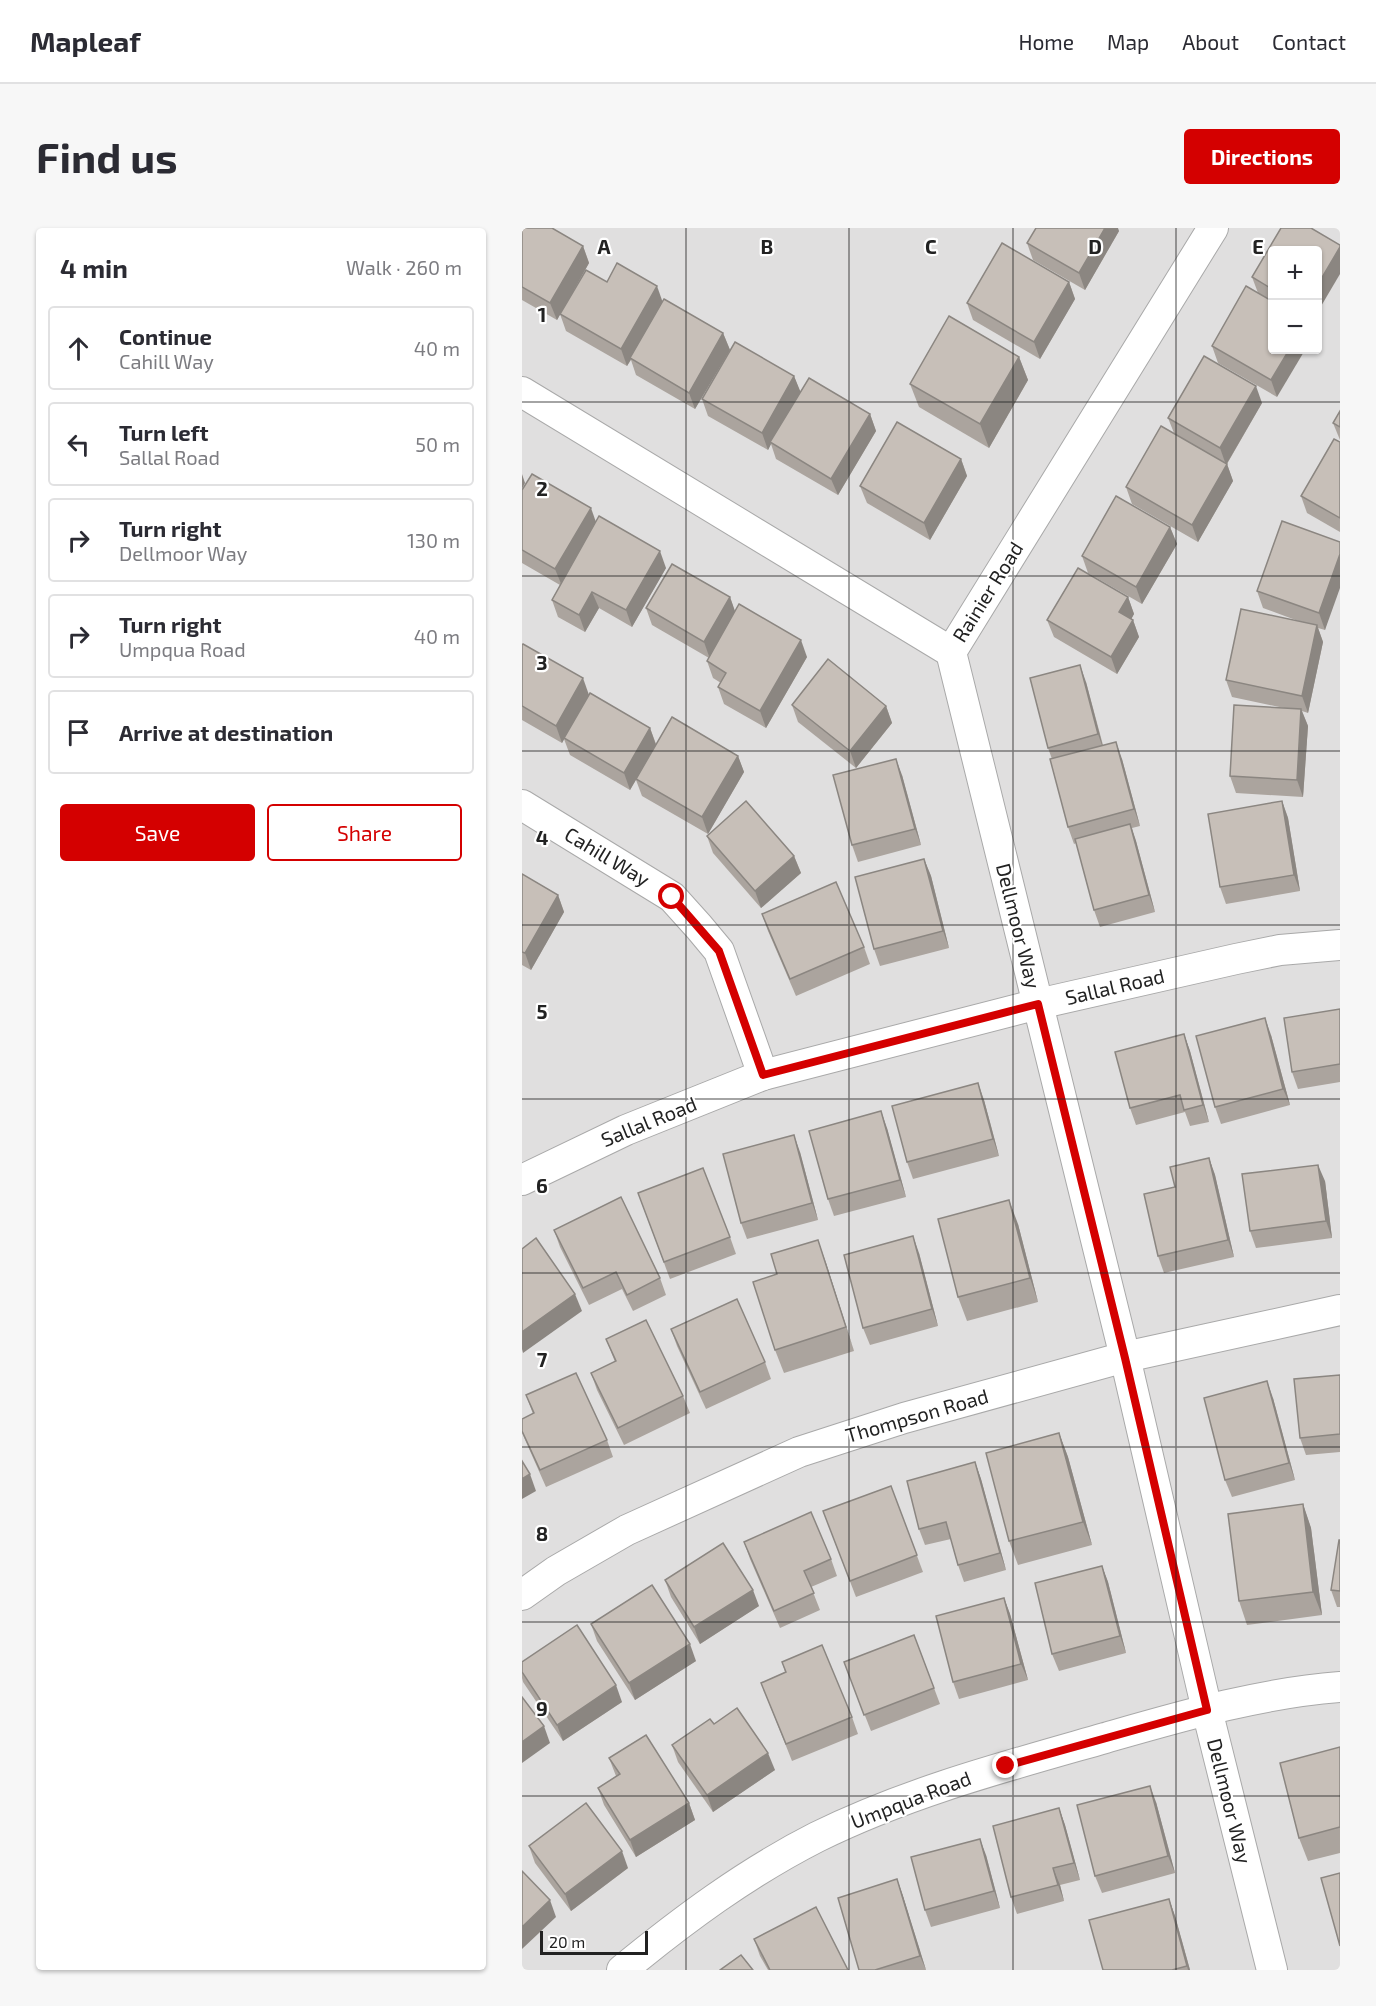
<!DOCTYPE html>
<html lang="en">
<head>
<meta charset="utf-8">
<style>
  :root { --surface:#fff; --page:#f7f7f7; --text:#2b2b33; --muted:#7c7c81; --line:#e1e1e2; --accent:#d40000 }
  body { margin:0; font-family:"Exo 2",sans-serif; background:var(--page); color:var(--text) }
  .controls { position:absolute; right:18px; top:18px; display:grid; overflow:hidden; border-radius:6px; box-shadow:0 2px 4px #0004 }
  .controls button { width:54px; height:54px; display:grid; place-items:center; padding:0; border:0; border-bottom:2px solid var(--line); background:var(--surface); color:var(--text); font:30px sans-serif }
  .scale { position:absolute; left:18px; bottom:15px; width:108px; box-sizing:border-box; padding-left:6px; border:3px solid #222; border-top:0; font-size:16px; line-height:21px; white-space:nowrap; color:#222; -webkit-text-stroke:4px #fff; paint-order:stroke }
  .stop { position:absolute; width:18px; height:18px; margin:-14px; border:4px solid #d40000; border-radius:50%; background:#fff }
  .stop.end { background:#d40000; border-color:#fff; box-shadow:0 2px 6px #0008 }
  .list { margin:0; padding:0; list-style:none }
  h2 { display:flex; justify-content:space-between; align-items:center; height:78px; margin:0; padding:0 24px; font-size:26px }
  h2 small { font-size:20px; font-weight:400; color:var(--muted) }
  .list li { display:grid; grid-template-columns:39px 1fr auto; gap:18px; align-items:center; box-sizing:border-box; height:84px; margin:0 12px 12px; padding:0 12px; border:2px solid var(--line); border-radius:6px }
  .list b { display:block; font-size:22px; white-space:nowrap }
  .list p { margin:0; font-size:20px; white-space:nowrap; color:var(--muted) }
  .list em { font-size:20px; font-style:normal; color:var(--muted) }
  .actions { display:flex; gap:12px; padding:18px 24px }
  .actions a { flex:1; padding:14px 0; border:2px solid var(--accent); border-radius:6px; text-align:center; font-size:21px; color:var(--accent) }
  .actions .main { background:var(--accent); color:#fff }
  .icon { flex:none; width:33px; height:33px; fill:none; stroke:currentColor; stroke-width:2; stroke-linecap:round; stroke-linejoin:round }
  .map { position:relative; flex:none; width:818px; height:1742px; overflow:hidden; border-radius:6px }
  header { display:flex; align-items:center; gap:36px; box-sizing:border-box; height:84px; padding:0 30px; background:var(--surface); border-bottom:2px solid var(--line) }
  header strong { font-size:28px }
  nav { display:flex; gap:33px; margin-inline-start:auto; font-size:21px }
  .intro { display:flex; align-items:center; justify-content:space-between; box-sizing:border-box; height:144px; padding:0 36px }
  h1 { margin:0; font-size:42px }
  .button { padding:15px 27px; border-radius:6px; background:var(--accent); color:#fff; font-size:21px; font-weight:700 }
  main { display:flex; gap:36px; padding:0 36px }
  aside { flex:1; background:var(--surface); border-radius:6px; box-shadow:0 2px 4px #0004 }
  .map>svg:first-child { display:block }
</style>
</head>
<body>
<header>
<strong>Mapleaf</strong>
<nav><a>Home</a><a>Map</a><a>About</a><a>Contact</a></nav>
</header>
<div class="intro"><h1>Find us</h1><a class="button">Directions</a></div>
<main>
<aside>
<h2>4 min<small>Walk · 260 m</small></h2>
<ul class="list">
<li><svg class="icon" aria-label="ahead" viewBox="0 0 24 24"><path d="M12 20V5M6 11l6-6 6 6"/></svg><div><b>Continue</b><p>Cahill Way</p></div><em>40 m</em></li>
<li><svg class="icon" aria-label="left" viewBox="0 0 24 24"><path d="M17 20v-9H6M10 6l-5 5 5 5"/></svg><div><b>Turn left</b><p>Sallal Road</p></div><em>50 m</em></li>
<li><svg class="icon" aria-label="right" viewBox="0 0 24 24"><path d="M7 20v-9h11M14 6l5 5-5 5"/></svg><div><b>Turn right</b><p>Dellmoor Way</p></div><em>130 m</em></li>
<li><svg class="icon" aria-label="right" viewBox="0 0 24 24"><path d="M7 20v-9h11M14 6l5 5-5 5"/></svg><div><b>Turn right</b><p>Umpqua Road</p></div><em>40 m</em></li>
<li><svg class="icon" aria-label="arrive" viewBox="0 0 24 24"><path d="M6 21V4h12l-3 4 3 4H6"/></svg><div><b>Arrive at destination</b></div></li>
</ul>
<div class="actions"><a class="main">Save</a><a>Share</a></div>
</aside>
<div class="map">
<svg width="818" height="1742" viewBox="0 0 818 1742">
  <rect width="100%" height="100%" fill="#f2efe9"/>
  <!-- residential -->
  <path fill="#e0dfdf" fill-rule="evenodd" d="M0,0H818V1742H0ZM750,22H796V122H750Z"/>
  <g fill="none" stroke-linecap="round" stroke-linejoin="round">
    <!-- street casing -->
    <g stroke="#a9a9a9" stroke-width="32">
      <g id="street">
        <polyline points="0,164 429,424"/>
        <polyline points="429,424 603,1129 685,1482 750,1742"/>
        <polyline points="429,424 691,0"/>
        <polyline points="0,577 150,669 177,699 197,723 241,847"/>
        <polyline points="0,952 104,902 241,847 516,776 714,731 758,722 818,717"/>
        <polyline points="0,1367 34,1343 105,1302 277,1224 382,1190 603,1129 818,1082"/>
        <path d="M100,1742C161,1692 224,1645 295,1609C386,1564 485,1538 583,1510C660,1488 738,1465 818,1459"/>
      </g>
    </g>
    <!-- street -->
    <use href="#street" stroke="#fff" stroke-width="30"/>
  </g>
  <!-- wall -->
  <g fill="#aba49e">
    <polygon points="0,0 61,18 67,35 35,92 0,72"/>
    <polygon points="597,3 563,62 511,32 505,15"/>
    <polygon points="750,22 750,122 755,169 696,135 690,118 736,65 730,49"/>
    <polygon points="85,54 141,73 201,105 208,122 173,181 114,147 109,132 105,138 44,103 38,86"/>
    <polygon points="547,54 553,71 518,131 451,92 445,75"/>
    <polygon points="497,129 506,152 467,220 397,179 388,156"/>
    <polygon points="272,148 278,164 348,186 354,203 316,267 254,231 249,216 246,222 186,188 180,171"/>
    <polygon points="740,175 705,236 711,253 676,314 610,276 604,259 652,205 646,190"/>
    <polygon points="818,183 818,212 811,195"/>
    <polygon points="818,214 818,304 785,285 779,268"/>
    <polygon points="439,231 445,248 408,312 345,275 338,258"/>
    <polygon points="0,262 74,294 144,340 110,399 77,380 63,404 36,389 30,372 38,357 0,335"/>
    <polygon points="648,299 655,316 620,376 566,345 560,328"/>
    <polygon points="818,314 803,402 796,400 801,414 786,485 780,483 786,498 781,569 714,565 708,548 767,481 710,469 704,452 779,394 741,380 735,363"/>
    <polygon points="208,369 213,384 285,429 244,500 202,476 196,459 199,455 191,450 185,433 187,430 130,397 124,380"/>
    <polygon points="606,369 612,386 609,391 611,392 617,409 595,446 532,409 525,392"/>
    <polygon points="0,417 67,467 128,500 134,516 216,528 222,544 186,606 120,568 114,552 108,562 48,527 42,511 40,515 0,492"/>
    <polygon points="564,454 581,517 600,531 618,598 610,600 614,613 633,684 578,699 572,682 554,615 552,616 546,599 530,531 526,520"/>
    <polygon points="270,477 364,478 370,495 334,540 276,494"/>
    <polygon points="380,547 399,617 336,634 330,617"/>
    <polygon points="760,573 766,590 778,663 704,676 698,659"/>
    <polygon points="185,608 272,628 279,645 239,680 191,625"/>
    <polygon points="402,631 409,648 427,720 358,738 352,721"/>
    <polygon points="0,646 36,667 42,684 9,742 0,737"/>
    <polygon points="240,686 342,719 348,736 274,768 246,703"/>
    <polygon points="818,781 818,854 776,861 770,844"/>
    <polygon points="662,806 668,823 687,894 668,898 663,884 614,897 608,880"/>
    <polygon points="749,807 768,877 699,896 693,879"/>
    <polygon points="462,872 477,928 391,951 385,934"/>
    <polygon points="365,900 384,969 312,988 306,971"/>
    <polygon points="278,924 296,992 225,1011 219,995"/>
    <polygon points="687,930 693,947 712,1029 642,1045 636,1028 653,959"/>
    <polygon points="803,953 810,1010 734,1020 728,1003"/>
    <polygon points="116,965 208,1009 214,1026 148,1051"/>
    <polygon points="496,996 516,1074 445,1093 436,1069"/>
    <polygon points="32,1002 138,1050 144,1067 111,1083 100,1061 67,1077 38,1019"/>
    <polygon points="397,1025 416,1098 348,1117 341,1100"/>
    <polygon points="304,1035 332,1123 262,1145 253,1122"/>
    <polygon points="149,1101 243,1134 249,1151 184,1181 155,1118"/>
    <polygon points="84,1111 161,1168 168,1185 102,1217 75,1162 69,1145 93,1134"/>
    <polygon points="818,1147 818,1224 784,1227 778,1210"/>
    <polygon points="4,1167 85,1212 91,1229 24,1259 0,1205 0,1191 11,1186"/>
    <polygon points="751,1170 773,1252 710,1269 703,1252"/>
    <polygon points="537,1205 546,1229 570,1317 496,1337 487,1313"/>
    <polygon points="453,1234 459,1251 484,1342 442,1354 436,1337 429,1311 403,1317 397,1301"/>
    <polygon points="369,1258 401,1344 334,1369 301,1283"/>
    <polygon points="781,1276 789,1300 800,1387 725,1397 717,1373"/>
    <polygon points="818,1312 818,1379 815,1379 809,1362"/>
    <polygon points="222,1314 309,1331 315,1348 289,1359 298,1382 258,1400 228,1331"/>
    <polygon points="580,1338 586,1354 604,1425 537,1443 530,1426"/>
    <polygon points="143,1352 237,1378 178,1416 149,1369"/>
    <polygon points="482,1370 488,1386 506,1452 437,1471 431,1454"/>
    <polygon points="69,1396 174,1433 113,1472 75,1413"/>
    <polygon points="392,1407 418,1476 349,1503 322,1434"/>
    <polygon points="0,1434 100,1474 41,1513 1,1454 0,1450"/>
    <polygon points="260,1434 330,1489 336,1506 270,1533 239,1455 263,1444"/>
    <polygon points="192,1496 253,1542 191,1584 156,1534 150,1517"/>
    <polygon points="818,1519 818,1625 786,1633 777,1610"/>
    <polygon points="87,1530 167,1575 173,1592 114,1629 82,1577 76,1560 94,1548"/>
    <polygon points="634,1574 653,1645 580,1665 573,1648"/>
    <polygon points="537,1580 543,1597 558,1652 538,1657 542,1673 495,1686 489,1669"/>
    <polygon points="7,1618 106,1640 49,1683 13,1635"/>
    <polygon points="464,1627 478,1680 409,1699 403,1682"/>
    <polygon points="375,1651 381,1668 404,1742 337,1742"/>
    <polygon points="647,1671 653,1688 668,1742 581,1742"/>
    <polygon points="232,1711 326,1742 246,1742 238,1728"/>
  </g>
  <!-- shaded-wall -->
  <g fill="#8b8681">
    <polygon points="583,0 596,0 597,3 563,62 557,45"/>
    <polygon points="61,18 67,35 35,92 28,75"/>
    <polygon points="818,19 818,46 795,85 795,58"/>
    <polygon points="547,54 553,71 518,131 512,114"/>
    <polygon points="135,58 141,75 105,138 99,121"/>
    <polygon points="201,105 208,122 173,181 167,165"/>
    <polygon points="767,122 783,122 755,169 749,152"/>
    <polygon points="497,129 506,152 467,220 458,196"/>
    <polygon points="272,148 279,165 248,214 249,216 246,222 240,205"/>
    <polygon points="734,158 740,175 704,237 698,220"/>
    <polygon points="348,186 354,203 316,267 309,251"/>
    <polygon points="439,231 445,248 408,312 402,295"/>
    <polygon points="705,236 711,253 676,314 670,297"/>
    <polygon points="0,246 3,255 0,261"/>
    <polygon points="69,280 75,297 40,358 33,341"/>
    <polygon points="648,299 655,316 620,376 614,359"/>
    <polygon points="138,323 144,340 110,399 104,382"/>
    <polygon points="818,326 818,360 803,402 797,385"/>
    <polygon points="70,364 77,380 63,404 57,387"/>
    <polygon points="208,369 214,386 188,431 182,414"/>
    <polygon points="606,369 612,386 604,401 597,384"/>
    <polygon points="611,392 617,409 595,446 589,429"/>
    <polygon points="795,397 801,414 786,485 780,468"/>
    <polygon points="279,412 285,429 244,500 238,483"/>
    <polygon points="558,437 564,454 582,523 576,506"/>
    <polygon points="61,450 67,467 40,515 34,498"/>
    <polygon points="364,478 370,495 334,540 328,523"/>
    <polygon points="779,481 786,498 781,569 775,552"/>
    <polygon points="128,500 134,517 108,562 102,545"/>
    <polygon points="594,514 600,531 618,598 612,581"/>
    <polygon points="216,528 222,544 186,606 180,589"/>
    <polygon points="374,531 380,547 399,617 393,601"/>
    <polygon points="760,573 766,590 778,663 772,647"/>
    <polygon points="608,596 614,613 633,684 627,667"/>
    <polygon points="272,628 279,645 239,680 233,663"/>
    <polygon points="402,631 409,648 427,720 421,703"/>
    <polygon points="36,667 42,684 9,742 3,725"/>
    <polygon points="743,790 749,807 768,877 761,861"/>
    <polygon points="662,806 668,823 687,894 681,877"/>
    <polygon points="456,855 462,872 477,928 471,911"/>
    <polygon points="359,883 365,900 384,969 378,952"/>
    <polygon points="272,907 278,924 296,992 290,975"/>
    <polygon points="687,930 693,947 712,1029 706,1012"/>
    <polygon points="796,937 803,953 810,1010 804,993"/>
    <polygon points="487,972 496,996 516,1074 508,1050"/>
    <polygon points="391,1008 397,1025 416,1098 410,1081"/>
    <polygon points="296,1012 304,1035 332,1123 324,1099"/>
    <polygon points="53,1066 60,1083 1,1125 0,1121 0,1104"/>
    <polygon points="745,1153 751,1170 773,1252 767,1235"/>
    <polygon points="537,1205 546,1229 570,1317 561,1294"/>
    <polygon points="453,1234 459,1251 484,1342 478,1325"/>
    <polygon points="8,1246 14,1263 0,1271 0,1251"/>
    <polygon points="781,1276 789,1300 800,1387 791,1364"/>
    <polygon points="580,1338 586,1354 604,1425 598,1408"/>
    <polygon points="231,1362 237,1378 178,1416 172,1399"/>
    <polygon points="482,1370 488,1386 506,1452 499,1436"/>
    <polygon points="168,1416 174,1433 113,1472 107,1455"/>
    <polygon points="94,1457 100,1474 41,1513 35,1497"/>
    <polygon points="22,1498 28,1515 0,1535 0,1514"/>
    <polygon points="246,1525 253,1542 191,1584 185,1567"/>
    <polygon points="628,1558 634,1574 653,1645 646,1628"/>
    <polygon points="167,1575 173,1592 114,1629 108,1612"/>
    <polygon points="537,1580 543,1597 558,1652 552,1635"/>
    <polygon points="458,1611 464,1627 478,1680 472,1663"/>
    <polygon points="100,1623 106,1640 49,1683 43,1666"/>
    <polygon points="531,1640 538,1657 542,1673 536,1657"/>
    <polygon points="375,1651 381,1668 404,1742 398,1728"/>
    <polygon points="647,1671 653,1688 668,1742 666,1742 665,1738"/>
    <polygon points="28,1672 34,1689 0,1721 0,1699"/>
  </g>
  <!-- building -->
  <g fill="#c7bfb8" stroke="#8b8681" stroke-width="1.5">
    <polygon points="0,0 30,0 61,18 28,75 0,59"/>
    <polygon points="514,0 583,0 557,45 505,15"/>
    <polygon points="759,0 789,0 818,17 818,19 795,58 795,22 750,22 750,61 730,49"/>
    <polygon points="480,15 547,54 512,114 445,75"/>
    <polygon points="95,35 135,58 99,121 38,86 64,42 85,54"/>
    <polygon points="724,58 750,73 750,122 767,122 749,152 690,118"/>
    <polygon points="142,71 201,105 167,165 108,130"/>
    <polygon points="427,88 497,129 458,196 388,156"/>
    <polygon points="213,114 272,148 240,205 180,171"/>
    <polygon points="682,128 734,158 698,220 646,190"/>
    <polygon points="287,150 348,186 309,251 248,214"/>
    <polygon points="818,183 818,199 811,195"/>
    <polygon points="375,194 439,231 402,295 338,258"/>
    <polygon points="639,198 705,236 670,297 604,259"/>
    <polygon points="812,211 818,214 818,290 779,268"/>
    <polygon points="10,246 69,280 33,341 0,322 0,262"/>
    <polygon points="594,268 648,299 614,359 560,328"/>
    <polygon points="77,288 138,323 104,382 70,364 57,387 30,372"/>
    <polygon points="760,293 818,314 818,326 797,385 735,363"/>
    <polygon points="150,336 208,369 182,414 124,380"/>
    <polygon points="556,340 606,369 597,384 611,392 589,429 525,392"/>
    <polygon points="217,376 279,412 238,483 196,459 204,445 185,433"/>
    <polygon points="719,381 795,397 780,468 704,452"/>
    <polygon points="1,416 61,450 34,498 0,478 0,417"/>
    <polygon points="306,431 364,478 328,523 270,477"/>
    <polygon points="558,437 576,506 526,520 508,450"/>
    <polygon points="68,465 128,500 102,545 42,510"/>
    <polygon points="712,477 779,481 775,552 708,548"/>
    <polygon points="150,489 216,528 180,589 114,551"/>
    <polygon points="594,514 612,581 546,599 528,531"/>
    <polygon points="374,531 393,601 330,617 311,547"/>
    <polygon points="224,573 272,628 233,663 185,608"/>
    <polygon points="760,573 772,647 698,659 686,586"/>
    <polygon points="608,596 627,667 572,682 553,611"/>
    <polygon points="402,631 421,703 352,721 333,649"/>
    <polygon points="0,646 36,667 3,725 0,724"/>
    <polygon points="314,654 342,719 268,751 240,686"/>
    <polygon points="818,781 818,836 770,844 762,790"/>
    <polygon points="743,790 761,861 693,879 674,808"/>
    <polygon points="662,806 681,877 662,882 658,867 608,880 593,824"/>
    <polygon points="456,855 471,911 385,934 370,878"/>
    <polygon points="359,883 378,952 306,971 287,903"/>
    <polygon points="272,907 290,975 219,995 201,926"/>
    <polygon points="687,930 706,1012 636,1028 622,966 653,959 648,939"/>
    <polygon points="796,937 804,993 728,1003 720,946"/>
    <polygon points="181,940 208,1009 142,1034 116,965"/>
    <polygon points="99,969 138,1050 105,1067 94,1044 61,1060 32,1002"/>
    <polygon points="487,972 508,1050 436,1069 416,991"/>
    <polygon points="391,1008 410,1081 341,1100 322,1027"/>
    <polygon points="14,1010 53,1066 0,1104 0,1021"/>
    <polygon points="296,1012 324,1099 253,1122 231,1054 255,1046 249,1026"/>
    <polygon points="215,1071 243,1134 178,1164 149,1101"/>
    <polygon points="124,1092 161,1168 96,1200 69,1145 94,1133 84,1111"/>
    <polygon points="54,1145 85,1212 18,1242 0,1203 0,1191 12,1185 4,1167"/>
    <polygon points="818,1147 818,1206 778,1210 772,1151"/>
    <polygon points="745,1153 767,1235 703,1252 682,1170"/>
    <polygon points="537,1205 561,1294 487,1313 464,1225"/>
    <polygon points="0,1233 8,1246 0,1251"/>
    <polygon points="453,1234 478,1325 436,1337 424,1294 397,1301 385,1253"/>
    <polygon points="369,1258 395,1327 328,1353 301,1283"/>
    <polygon points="781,1276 791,1364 717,1373 706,1286"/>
    <polygon points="289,1284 309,1331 282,1343 292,1365 252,1383 222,1314"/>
    <polygon points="817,1312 818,1312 818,1363 809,1362"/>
    <polygon points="201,1315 231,1362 172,1399 143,1352"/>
    <polygon points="580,1338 598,1408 530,1426 513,1355"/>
    <polygon points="130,1357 168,1416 107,1455 69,1396"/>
    <polygon points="482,1370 499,1436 431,1454 414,1388"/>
    <polygon points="55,1397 94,1457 35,1497 0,1444 0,1434"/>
    <polygon points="392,1407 412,1460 342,1487 322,1434"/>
    <polygon points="300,1417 330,1489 264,1516 239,1455 264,1444 260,1434"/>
    <polygon points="0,1469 22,1498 0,1514"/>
    <polygon points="215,1480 246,1525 185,1567 150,1517 188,1491 192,1496"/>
    <polygon points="124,1507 167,1575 108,1612 76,1560 98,1546 87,1530"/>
    <polygon points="818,1519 818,1599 777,1610 758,1535"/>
    <polygon points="628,1558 646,1628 573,1648 555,1577"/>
    <polygon points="64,1575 100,1623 43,1666 7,1618"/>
    <polygon points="537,1580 552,1635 531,1640 536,1657 489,1669 471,1598"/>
    <polygon points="458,1611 472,1663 403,1682 389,1629"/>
    <polygon points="0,1643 28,1672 0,1699"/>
    <polygon points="818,1645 818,1718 799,1650"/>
    <polygon points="375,1651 398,1728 353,1742 337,1742 316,1670"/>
    <polygon points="647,1671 665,1738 650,1742 581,1742 567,1692"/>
    <polygon points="294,1679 326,1742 248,1742 232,1711"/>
    <polygon points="219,1727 231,1742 198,1742"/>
  </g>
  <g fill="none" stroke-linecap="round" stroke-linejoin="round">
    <!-- route -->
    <polyline stroke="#d40000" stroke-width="8" points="150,669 197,723 241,847 516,776 603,1130 685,1482 484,1538"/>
  </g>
  <!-- grid -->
  <path fill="none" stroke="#222" stroke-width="1.5" stroke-opacity="0.55" d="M164,0V1742M327,0V1742M491,0V1742M654,0V1742M0,174H818M0,348H818M0,523H818M0,697H818M0,871H818M0,1045H818M0,1219H818M0,1394H818M0,1568H818"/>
  <g text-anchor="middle" stroke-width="4.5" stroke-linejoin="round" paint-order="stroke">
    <!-- street labels -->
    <g font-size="20" fill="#222" stroke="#fff">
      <text transform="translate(466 364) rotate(-58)" y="7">Rainier Road</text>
      <text transform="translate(85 629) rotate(31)" y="7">Cahill Way</text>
      <text transform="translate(496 698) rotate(76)" y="7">Dellmoor Way</text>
      <text transform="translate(593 759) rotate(-13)" y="7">Sallal Road</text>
      <text transform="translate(127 894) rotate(-22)" y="7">Sallal Road</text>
      <text transform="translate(395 1188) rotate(-16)" y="7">Thompson Road</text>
      <text transform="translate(389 1572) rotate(-21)" y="7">Umpqua Road</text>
      <text transform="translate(707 1573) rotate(76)" y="7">Dellmoor Way</text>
    </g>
  </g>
  <g font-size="20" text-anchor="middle" font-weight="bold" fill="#222" stroke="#fff" stroke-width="4.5" stroke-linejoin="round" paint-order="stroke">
    <text x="82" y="26">A</text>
    <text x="245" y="26">B</text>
    <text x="409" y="26">C</text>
    <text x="573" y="26">D</text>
    <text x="736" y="26">E</text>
    <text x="20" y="94">1</text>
    <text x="20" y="268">2</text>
    <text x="20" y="442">3</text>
    <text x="20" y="617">4</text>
    <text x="20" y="791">5</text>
    <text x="20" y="965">6</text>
    <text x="20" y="1139">7</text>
    <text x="20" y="1313">8</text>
    <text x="20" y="1488">9</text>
  </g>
</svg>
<div class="controls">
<button>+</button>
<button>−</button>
</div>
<div class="scale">20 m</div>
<div class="stop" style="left:150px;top:669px"></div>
<div class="stop end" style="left:484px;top:1538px"></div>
</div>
</main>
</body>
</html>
